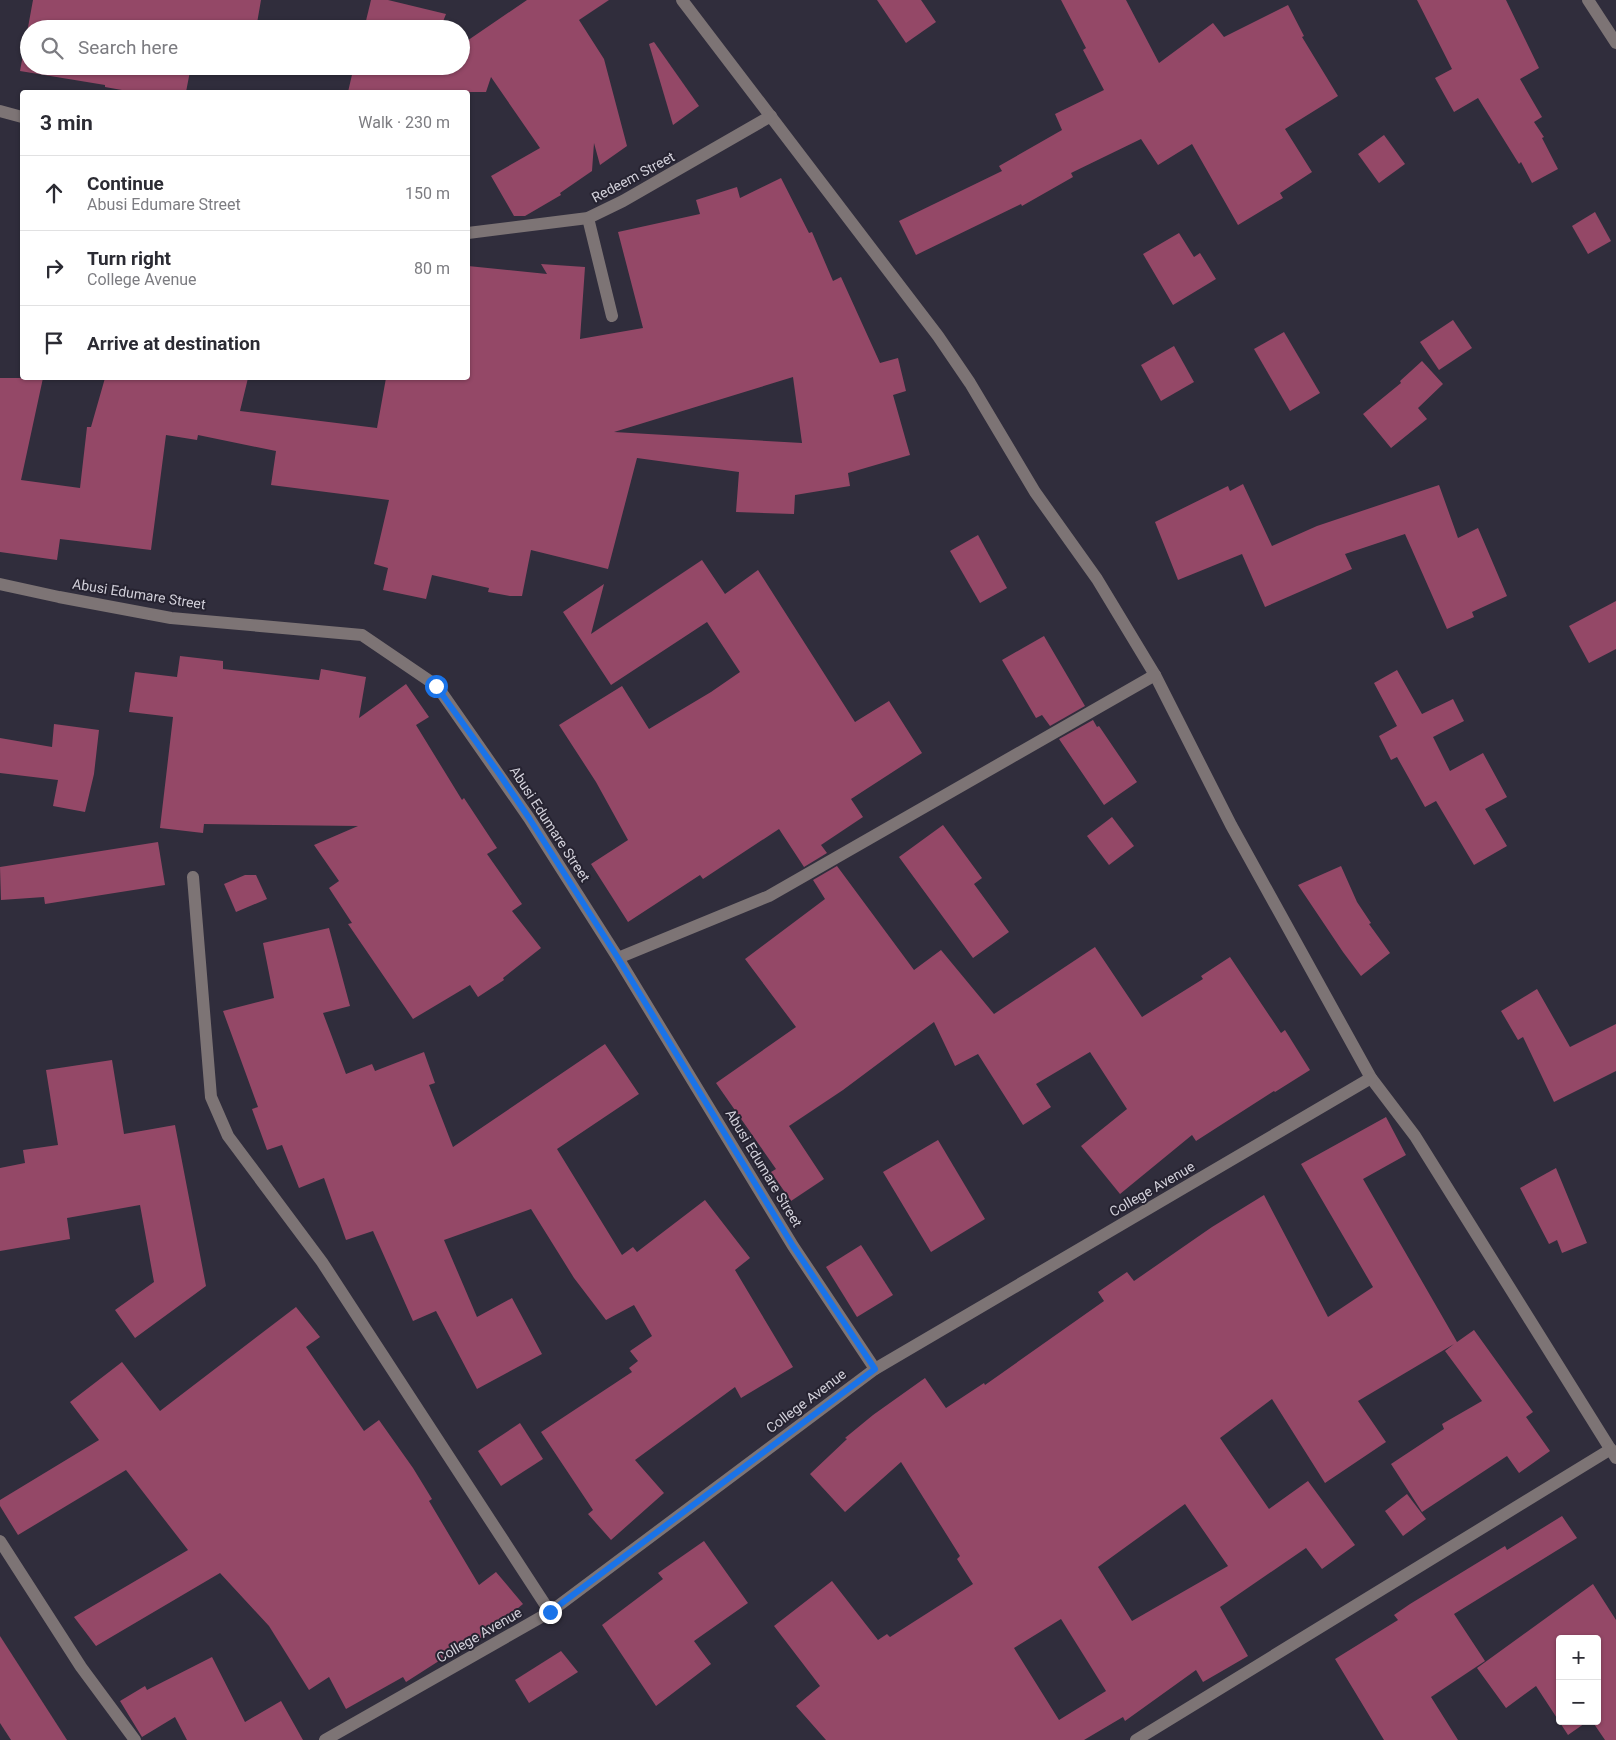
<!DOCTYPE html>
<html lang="en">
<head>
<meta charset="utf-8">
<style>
  :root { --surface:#fff; --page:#f2f2f3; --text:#2b2b33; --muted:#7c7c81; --line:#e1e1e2 }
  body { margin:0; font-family:Roboto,sans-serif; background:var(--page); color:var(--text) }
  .controls { position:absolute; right:15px; bottom:15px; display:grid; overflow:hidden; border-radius:5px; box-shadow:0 1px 4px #0004 }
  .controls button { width:45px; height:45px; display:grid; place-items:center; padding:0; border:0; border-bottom:1px solid var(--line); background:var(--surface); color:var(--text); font:25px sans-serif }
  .stop { position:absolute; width:15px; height:15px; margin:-11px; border:4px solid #1a73e8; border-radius:50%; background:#fff }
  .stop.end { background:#1a73e8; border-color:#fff; box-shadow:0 1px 5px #0008 }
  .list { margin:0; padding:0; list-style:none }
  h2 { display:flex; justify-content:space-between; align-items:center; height:65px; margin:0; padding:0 20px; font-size:21px }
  h2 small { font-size:16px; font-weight:400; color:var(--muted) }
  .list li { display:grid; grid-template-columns:32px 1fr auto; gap:15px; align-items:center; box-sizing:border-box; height:75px; padding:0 20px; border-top:1px solid var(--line) }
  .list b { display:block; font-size:19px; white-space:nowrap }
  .list p { margin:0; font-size:16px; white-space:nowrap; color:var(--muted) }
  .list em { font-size:16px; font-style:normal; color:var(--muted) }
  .icon { flex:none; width:28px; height:28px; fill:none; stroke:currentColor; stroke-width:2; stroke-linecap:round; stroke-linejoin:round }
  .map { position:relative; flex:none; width:1616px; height:1740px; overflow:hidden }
  .search { position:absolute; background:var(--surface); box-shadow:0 1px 4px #0004; left:20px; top:20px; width:450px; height:55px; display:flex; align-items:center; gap:12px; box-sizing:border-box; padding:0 18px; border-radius:28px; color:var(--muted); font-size:19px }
  .panel { position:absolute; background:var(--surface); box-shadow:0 1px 4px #0004; left:20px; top:90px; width:450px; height:290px; border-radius:5px }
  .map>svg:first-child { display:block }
</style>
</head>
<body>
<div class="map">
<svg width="1616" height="1740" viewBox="0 0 1616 1740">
  <rect width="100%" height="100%" fill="#302d3c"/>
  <!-- building -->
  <g fill="#944867" fill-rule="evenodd">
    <polygon points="33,0 261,0 256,29 29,29 29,66 191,66 186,92 133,92 105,87 105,85 20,71"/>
    <polygon points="371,0 388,0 446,14 440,29 364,29"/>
    <polygon points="527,0 609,0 579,20 604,59 627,146 600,165 594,143 592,171 560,193 561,195 525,216 514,216 491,176 540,148 491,77 486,92 348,92 354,66 423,66 420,74 430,66 461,66 461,45"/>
    <polygon points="877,0 921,0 936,22 906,43"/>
    <polygon points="1061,0 1126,0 1159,63 1213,23 1224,37 1288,5 1304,36 1302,37 1338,96 1285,129 1312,172 1280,193 1283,198 1238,225 1192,144 1158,165 1141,139 1071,173 1073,177 1022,206 1021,204 916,255 899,221 1002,171 999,166 1062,130 1055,114 1104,90 1083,50 1086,48"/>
    <polygon points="1417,0 1506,0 1539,68 1520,79 1542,117 1534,122 1544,137 1542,138 1558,169 1532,183 1521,162 1519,164 1478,98 1454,112 1435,78 1452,69"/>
    <polygon points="654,42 699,106 673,125 649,44"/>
    <polygon points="1384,135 1405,164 1379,183 1358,154"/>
    <path d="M781,178L809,233L812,232L833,281L841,277L880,363L898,358L906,391L893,395L910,455L848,473L850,486L795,495L794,514L736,512L739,472L637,458L608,569L531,550L522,596H510L488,592L489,588L432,575L426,599L383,590L388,568L374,564L389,500L271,485L276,451L198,435L197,440L166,435L151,550L60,539L57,560L0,552V378H43L21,480L80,488L87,427H91L105,378H248L240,411L377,428L386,378H468V266L547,274L541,264L585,267L580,339L643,328L618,232L700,214L696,200L737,187L740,198ZM793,377L802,443L614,432Z"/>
    <polygon points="1595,212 1611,241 1588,254 1572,226"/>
    <polygon points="1179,233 1194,257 1200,253 1216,279 1173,305 1143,254"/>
    <polygon points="1453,320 1472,348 1439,370 1420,342"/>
    <polygon points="1284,332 1320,393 1290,411 1254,349"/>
    <polygon points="1174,346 1194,382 1161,401 1141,365"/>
    <polygon points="1422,361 1443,384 1418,408 1427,419 1391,448 1363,414 1401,383 1400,381"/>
    <polygon points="1243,484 1272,546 1317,526 1439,485 1458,538 1478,528 1507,596 1472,612 1474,617 1447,629 1405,534 1345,554 1352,569 1265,607 1242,554 1178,580 1155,522 1228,486 1230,491"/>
    <polygon points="978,535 1007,588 980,603 950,551"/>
    <polygon points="702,560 725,594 758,570 855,722 889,701 922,753 851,799 863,817 821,845 827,853 804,867 779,829 703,879 700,875 628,922 591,864 628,840 596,782 559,725 622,686 649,729 711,692 740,672 707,622 611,685 563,612 604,584 591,634"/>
    <polygon points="1616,601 1616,649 1589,663 1569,626"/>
    <polygon points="1044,636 1085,706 1050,726 1042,715 1036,718 1002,660"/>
    <polygon points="180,656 223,661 223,669 319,680 321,669 366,677 359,718 406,684 429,717 416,725 462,800 464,798 497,848 487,854 522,904 512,911 541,948 503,978 504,980 478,997 470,985 413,1019 348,924 352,923 329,888 339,881 314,845 358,826 204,824 203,833 160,828 173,717 129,712 135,672 177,677"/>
    <polygon points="1397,670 1422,714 1453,699 1464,721 1433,737 1450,771 1483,753 1507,797 1485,809 1507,846 1474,865 1436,801 1425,807 1397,757 1391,760 1379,736 1397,726 1374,683"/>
    <polygon points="1093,720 1097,727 1099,726 1137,782 1104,805 1059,739"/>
    <polygon points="54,724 99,730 94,774 85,812 53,806 58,780 0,773 0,738 52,747"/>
    <polygon points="1112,817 1134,846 1109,865 1087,836"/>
    <polygon points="943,825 982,878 974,884 1009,932 973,958 899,857"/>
    <polygon points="158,842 165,885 45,904 44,897 1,900 0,867"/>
    <polygon points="837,866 914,970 941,950 994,1014 1095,947 1142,1017 1203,979 1201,976 1230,957 1281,1033 1285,1030 1310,1070 1275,1092 1274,1091 1196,1141 1192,1135 1120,1194 1081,1146 1127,1109 1090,1052 1036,1084 1051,1107 1023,1125 978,1054 955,1066 934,1022 843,1090 789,1126 824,1179 791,1201 771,1172 776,1169 716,1083 796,1027 745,959 825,899 813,880"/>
    <polygon points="1341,866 1357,902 1371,923 1369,924 1390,953 1361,976 1343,952 1298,885"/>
    <polygon points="245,875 256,875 267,899 236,912 224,884"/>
    <polygon points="329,928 350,1006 323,1013 346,1074 372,1064 375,1071 424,1052 435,1083 429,1085 453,1147 605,1044 639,1094 557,1149 622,1255 633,1247 637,1252 705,1200 750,1258 735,1270 793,1367 741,1398 735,1387 635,1460 664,1493 611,1540 588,1514 593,1510 541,1432 632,1372 629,1368 638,1361 630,1351 652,1336 634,1305 606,1320 574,1278 531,1209 444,1240 477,1317 512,1298 542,1354 477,1389 436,1311 413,1321 373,1231 346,1240 324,1178 299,1188 282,1145 267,1150 252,1109 258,1107 223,1011 274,998 263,943"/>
    <polygon points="1537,989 1570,1047 1616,1024 1616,1071 1554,1102 1523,1037 1518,1040 1501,1011"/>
    <polygon points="112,1060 124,1134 175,1125 206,1286 135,1338 115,1310 154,1282 140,1205 67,1218 70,1239 0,1251 0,1168 25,1163 23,1150 58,1145 46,1070"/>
    <path d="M1386,1117L1406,1155L1363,1179L1457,1342L1474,1330L1533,1412L1526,1417L1550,1451L1519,1473L1507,1456L1422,1512L1391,1464L1444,1429L1442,1424L1482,1401L1445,1351L1454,1344L1358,1401L1386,1442L1325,1483L1272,1399L1220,1438L1269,1509L1308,1481L1355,1545L1322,1569L1306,1548L1220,1607L1248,1656L1203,1682L1196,1670L1125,1721L1123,1717L1084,1740H826L796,1706L820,1686L774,1626L832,1581L878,1640L887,1634L890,1637L973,1584L957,1559L960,1556L901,1462L845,1512L810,1474L847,1439L845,1438L873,1415L925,1378L946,1408L984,1383L985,1385L1104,1301L1098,1292L1127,1272L1134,1281L1212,1227L1264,1195L1328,1317L1373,1287L1301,1164ZM1185,1504L1228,1566L1132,1621L1098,1567ZM1061,1619L1106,1691L1059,1720L1014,1648Z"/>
    <polygon points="938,1140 985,1219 931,1252 883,1172"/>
    <polygon points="1556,1168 1587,1243 1562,1253 1557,1240 1549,1244 1520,1188"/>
    <polygon points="861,1245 893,1295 857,1317 826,1267"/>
    <polygon points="296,1307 320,1337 306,1347 364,1431 379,1420 413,1468 432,1499 429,1501 479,1585 496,1572 523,1604 470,1647 467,1643 406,1682 403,1677 346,1709 329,1677 309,1690 269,1626 220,1573 96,1646 74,1617 188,1550 126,1470 18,1535 0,1506 0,1500 99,1440 70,1402 122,1362 160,1411"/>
    <polygon points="520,1423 543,1459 501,1486 478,1451"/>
    <polygon points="1407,1494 1426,1519 1403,1536 1385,1511"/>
    <polygon points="1562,1516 1577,1538 1454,1614 1485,1661 1431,1697 1458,1740 1384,1740 1335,1659 1398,1620 1394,1615 1410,1604 1505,1546 1507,1550"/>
    <polygon points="704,1541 748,1603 694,1641 711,1664 656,1706 602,1625 663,1579 658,1573"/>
    <polygon points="1593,1584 1616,1620 1616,1740 1605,1740 1592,1721 1597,1721 1597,1639 1560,1639 1560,1721 1588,1721 1568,1735 1536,1686 1506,1708 1477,1668"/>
    <polygon points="0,1636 67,1740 11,1740 0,1723"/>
    <polygon points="561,1651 578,1672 529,1703 515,1680"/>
    <polygon points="212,1657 245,1722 281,1701 303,1740 187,1740 175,1717 142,1737 120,1701 145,1686 147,1690"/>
  </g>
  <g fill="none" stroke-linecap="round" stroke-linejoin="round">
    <!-- minor -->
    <g stroke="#7d7475" stroke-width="12">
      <polyline points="682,0 938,336 970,383 1035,492 1097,579 1155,675 1231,825 1371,1078 1415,1136 1616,1458"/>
      <polyline points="1588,0 1616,43"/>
      <polyline points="0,111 22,117"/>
      <polyline points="588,218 612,316"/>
      <polyline points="468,233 588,218 623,201 771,116"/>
      <polyline points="0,584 59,597 171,618 362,635 437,686 529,818 618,958 793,1246 875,1369"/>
      <polyline points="193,877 211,1097 228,1136 322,1262 550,1612"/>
      <polyline points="618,958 769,896 1155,675"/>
      <polyline points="0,1541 81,1667 135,1740"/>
      <polyline points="325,1740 550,1612 875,1369 1371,1078"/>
      <polyline points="1136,1740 1611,1449"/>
    </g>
  </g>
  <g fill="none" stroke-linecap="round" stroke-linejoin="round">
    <!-- route -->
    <polyline stroke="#1a73e8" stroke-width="6" points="436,686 500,775 529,818 618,958 793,1246 875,1369 550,1612"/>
  </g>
  <g text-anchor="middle" stroke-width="4" stroke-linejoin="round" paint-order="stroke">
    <!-- street labels -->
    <g font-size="14" fill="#d2d0da" stroke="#262331">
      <text transform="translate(633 177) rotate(-28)" y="5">Redeem Street</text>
      <text transform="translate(139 594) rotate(9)" y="5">Abusi Edumare Street</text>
      <text transform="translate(550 824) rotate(57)" y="5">Abusi Edumare Street</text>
      <text transform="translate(764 1168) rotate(59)" y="5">Abusi Edumare Street</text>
      <text transform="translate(1152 1189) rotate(-30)" y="5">College Avenue</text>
      <text transform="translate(806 1401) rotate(-37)" y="5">College Avenue</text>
      <text transform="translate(479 1635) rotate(-30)" y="5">College Avenue</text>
    </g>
  </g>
</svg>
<div class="controls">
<button>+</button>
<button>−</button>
</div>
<div class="stop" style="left:436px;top:686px"></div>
<div class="stop end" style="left:550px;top:1612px"></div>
<div class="search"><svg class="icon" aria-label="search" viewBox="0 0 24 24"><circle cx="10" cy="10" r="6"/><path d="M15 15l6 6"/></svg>Search here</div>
<section class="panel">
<h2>3 min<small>Walk · 230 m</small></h2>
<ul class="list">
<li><svg class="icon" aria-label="ahead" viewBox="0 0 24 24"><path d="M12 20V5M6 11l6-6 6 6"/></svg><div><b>Continue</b><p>Abusi Edumare Street</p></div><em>150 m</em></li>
<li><svg class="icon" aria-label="right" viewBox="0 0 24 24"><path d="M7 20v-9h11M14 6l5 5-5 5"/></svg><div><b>Turn right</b><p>College Avenue</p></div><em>80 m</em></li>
<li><svg class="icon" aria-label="arrive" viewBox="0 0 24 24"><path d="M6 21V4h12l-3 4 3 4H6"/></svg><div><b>Arrive at destination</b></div></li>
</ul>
</section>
</div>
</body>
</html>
